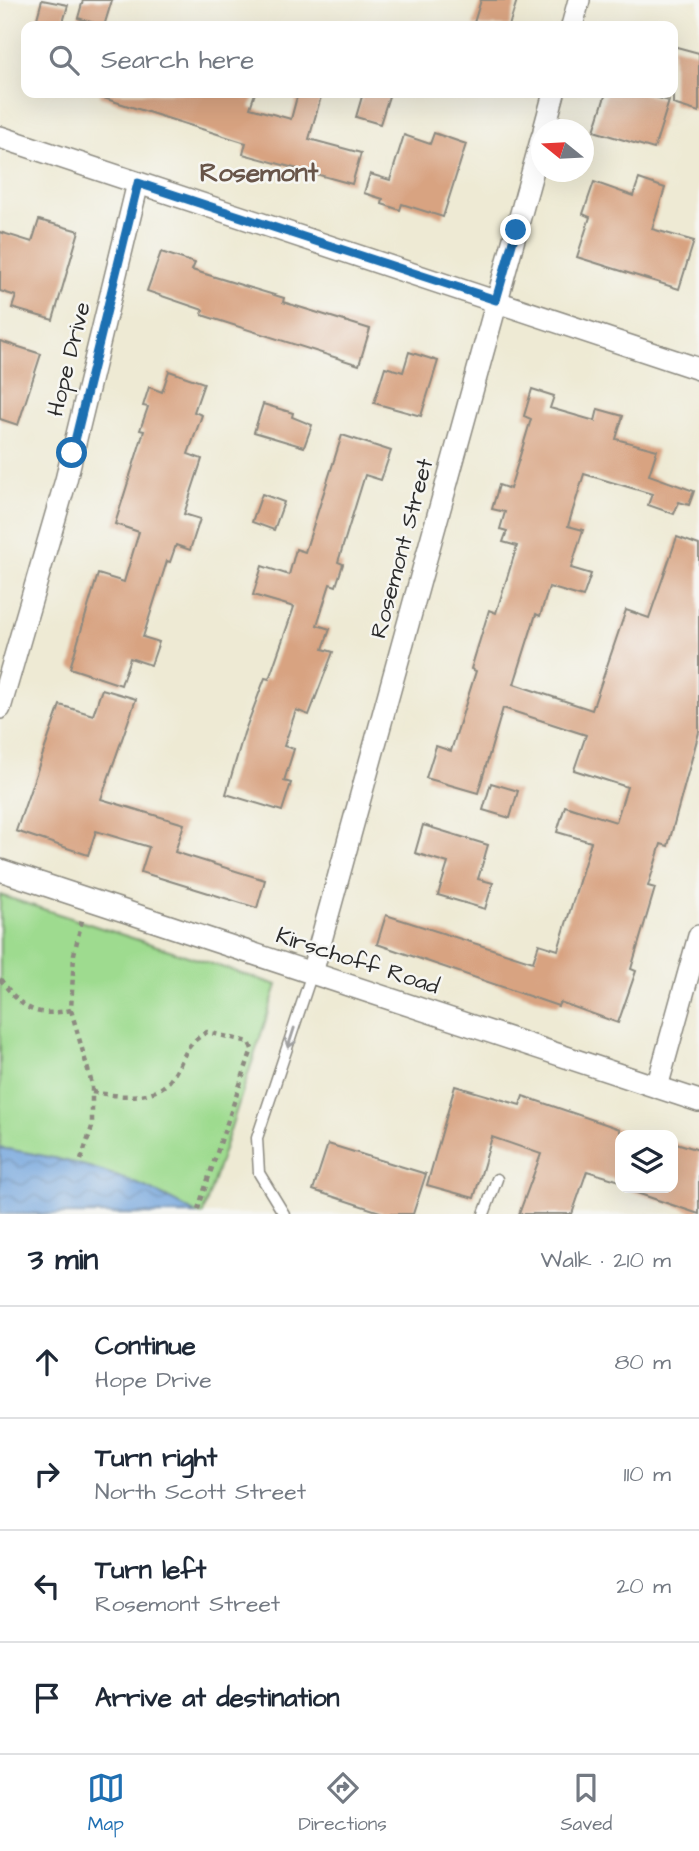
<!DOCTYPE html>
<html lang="en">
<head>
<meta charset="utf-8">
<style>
  :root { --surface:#fff; --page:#f6f6f7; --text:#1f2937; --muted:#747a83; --line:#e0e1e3; --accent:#1f6fb2 }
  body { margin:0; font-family:"Architects Daughter",sans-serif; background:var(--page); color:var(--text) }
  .controls { position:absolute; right:21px; bottom:21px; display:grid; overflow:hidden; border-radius:14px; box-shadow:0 7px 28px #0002 }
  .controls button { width:63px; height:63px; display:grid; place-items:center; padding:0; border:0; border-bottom:2px solid var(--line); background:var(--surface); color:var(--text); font:35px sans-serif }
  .compass { position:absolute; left:531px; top:119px; width:63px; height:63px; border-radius:50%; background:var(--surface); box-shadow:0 7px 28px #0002; rotate:288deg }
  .stop { position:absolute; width:21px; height:21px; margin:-16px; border:5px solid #1f6fb2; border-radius:50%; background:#fff }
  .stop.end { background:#1f6fb2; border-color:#fff; box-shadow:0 2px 7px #0008 }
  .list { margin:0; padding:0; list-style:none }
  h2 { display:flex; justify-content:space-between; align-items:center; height:91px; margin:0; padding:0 28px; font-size:30px }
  h2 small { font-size:23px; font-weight:400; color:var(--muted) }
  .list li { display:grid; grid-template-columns:46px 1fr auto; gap:21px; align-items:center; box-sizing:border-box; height:112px; padding:0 28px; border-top:2px solid var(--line) }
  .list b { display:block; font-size:26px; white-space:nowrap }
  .list p { margin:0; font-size:23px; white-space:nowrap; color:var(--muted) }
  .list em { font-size:23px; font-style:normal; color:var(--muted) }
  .icon { flex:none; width:38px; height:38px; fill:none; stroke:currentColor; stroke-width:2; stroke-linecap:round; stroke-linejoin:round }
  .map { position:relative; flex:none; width:699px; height:1214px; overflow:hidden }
  .search { position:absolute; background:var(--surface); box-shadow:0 7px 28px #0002; left:21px; right:21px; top:21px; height:77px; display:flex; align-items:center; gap:18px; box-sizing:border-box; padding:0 24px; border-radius:14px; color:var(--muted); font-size:26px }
  .sheet { height:539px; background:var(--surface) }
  nav { display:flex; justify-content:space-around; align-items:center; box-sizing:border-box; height:98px; border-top:2px solid var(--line); background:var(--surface); font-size:19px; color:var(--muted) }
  nav a { display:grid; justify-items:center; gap:4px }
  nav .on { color:var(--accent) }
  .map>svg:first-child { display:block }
</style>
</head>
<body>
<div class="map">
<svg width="699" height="1214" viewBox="0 0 699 1214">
  <defs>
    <pattern id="water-waves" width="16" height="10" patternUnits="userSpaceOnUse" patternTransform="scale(1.75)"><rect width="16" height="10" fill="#72a4dd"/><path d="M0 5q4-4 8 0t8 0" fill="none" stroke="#5e86b3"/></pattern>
  </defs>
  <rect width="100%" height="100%" fill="#f6f6f2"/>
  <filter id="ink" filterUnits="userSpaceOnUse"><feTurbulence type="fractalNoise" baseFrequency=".0143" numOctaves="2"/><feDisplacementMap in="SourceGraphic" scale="14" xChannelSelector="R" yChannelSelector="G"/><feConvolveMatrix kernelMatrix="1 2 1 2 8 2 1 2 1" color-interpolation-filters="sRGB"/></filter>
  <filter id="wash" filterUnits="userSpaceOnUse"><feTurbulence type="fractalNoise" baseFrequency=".00686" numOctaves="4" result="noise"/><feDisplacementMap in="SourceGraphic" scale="28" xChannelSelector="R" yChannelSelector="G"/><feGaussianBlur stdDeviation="1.57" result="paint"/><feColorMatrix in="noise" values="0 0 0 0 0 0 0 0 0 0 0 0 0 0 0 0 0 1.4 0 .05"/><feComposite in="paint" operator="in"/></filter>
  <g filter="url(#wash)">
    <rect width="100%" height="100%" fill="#eeead4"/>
    <!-- park -->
    <path fill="#9edb8f" stroke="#64835d" stroke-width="2" d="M0,895L277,985L203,1214H196C137,1176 68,1159 0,1148Z"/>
    <!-- water -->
    <path fill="url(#water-waves)" stroke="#4e6884" stroke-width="2" d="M0,1148C70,1159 136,1176 196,1214H0Z"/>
    <g id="blocks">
      <!-- building -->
      <g fill="#d8a381">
        <polygon points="42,0 68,5 62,26 35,26"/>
        <polygon points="83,0 112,0 104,26 78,18"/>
        <polygon points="481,0 517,0 509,26 473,26"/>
        <polygon points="673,46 699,53 699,112 673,104"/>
        <polygon points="100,93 255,93 250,108 291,119 298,93 322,93 309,139 361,153 352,184 243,154 246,143 100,97"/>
        <polygon points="363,93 390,93 380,124 356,117"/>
        <polygon points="606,93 641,93 669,101 654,149 594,131"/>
        <polygon points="434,133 466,144 443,217 402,204 400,210 382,204 383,199 364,193 370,174 390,180 404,135 430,144"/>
        <polygon points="639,179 665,188 652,229 694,241 679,289 577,257 590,217 583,214 594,182 633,196"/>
        <polygon points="39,220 79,231 53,320 12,308 16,296 0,291 0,232 32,242"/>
        <polygon points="161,252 195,263 192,270 284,298 283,302 370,329 359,365 202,315 203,310 147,291"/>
        <polygon points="0,341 41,354 18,425 0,419"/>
        <polygon points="409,352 438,361 421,416 374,403 385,367 403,372"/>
        <polygon points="169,371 204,383 194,412 202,415 188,454 202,459 184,514 200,519 190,550 176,545 170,562 167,561 143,637 159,642 151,665 130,658 121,685 70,668 98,574 124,582 139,532 115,524 144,431 140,430 148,407 143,406 149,387 162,392"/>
        <polygon points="532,389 554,396 550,408 595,421 598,409 623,416 616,439 657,450 649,475 694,491 689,505 679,502 674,514 648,505 652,494 584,474 568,526 583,530 571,568 591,574 583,597 549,587 540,616 536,614 514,684 592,710 626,610 649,618 677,537 699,545 699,732 668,846 661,844 648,886 655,888 631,969 636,971 618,1023 560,1002 558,1006 377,944 386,915 533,962 539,944 558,950 591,842 557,832 565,806 616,822 627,787 574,770 586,735 503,708 478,793 426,778 436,746 451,751 476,671 471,669 489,610 496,613 517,546 503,542 507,531 500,529 505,512 492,509 499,485 510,489 531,419 524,416"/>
        <polygon points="263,404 293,413 292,417 312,425 304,447 254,432"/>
        <polygon points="342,435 391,451 381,480 365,475 338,562 343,564 336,586 330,584 317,625 330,629 323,649 333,652 309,715 296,710 284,746 294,749 284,781 291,783 282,811 226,794 244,733 265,678 269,679 294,607 253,595 262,566 289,575 296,549 305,552"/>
        <polygon points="262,494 284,502 274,530 252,522"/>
        <polygon points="102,689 136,699 101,799 184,824 175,852 265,880 257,908 141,872 149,847 96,831 88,855 16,831 60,705 93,715"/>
        <polygon points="491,783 518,791 510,818 483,810"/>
        <polygon points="423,825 488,845 478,879 493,883 485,909 438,895 448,863 415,853"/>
        <polygon points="455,1086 520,1105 523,1096 620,1129 620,1181 587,1171 572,1214 519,1214 541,1154 492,1137 474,1198 427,1185"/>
        <polygon points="673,1142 699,1150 699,1214 631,1191 632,1188 673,1188"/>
        <polygon points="328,1144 426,1174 413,1214 386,1214 313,1190"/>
      </g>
    </g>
  </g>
  <g filter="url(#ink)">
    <use href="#blocks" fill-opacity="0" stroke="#8c8a80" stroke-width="2"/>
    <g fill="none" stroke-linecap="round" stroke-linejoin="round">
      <!-- lane casing -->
      <g stroke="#8c8a80" stroke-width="13">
        <g id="lane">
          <polyline points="284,1214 259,1173 257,1138 312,973"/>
          <polyline points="484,1214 497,1179"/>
        </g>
      </g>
      <!-- street casing -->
      <g stroke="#8c8a80" stroke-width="24">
        <g id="street">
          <polyline points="572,26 579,0"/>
          <polyline points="544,130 554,93"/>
          <polyline points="0,137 699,369"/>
          <polyline points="0,708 66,480 138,183"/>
          <polyline points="0,870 699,1101"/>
          <polyline points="312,973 542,137"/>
          <polyline points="657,1087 699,936"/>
        </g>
      </g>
      <!-- path -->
      <g stroke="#8c8a80" stroke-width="4.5" stroke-dasharray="5 5" stroke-linecap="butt">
        <path d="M0,979C23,1009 34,1018 71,1010"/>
        <path d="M92,1092C115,1096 154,1102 171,1079C186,1059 182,1046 207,1032L249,1042L252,1049L198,1209"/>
        <polyline points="81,1160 92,1127 92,1084 71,1010 74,954 82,920"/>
      </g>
      <!-- lane -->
      <use href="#lane" stroke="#fff" stroke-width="10"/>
      <!-- street -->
      <use href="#street" stroke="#fff" stroke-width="21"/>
    </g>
    <!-- one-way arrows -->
    <defs><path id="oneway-shaft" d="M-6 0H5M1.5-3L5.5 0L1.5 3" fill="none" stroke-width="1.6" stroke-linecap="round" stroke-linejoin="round" transform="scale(1.75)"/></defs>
    <use stroke="#a0a0a0" href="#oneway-shaft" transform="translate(291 1038) rotate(108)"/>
  </g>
  <g fill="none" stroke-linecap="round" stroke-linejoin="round" filter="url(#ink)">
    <!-- route -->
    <polyline stroke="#1f6fb2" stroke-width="9" points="72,453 138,183 496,300 516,230"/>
  </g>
  <g text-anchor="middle" stroke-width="5" stroke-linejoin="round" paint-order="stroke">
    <!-- street labels -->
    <g font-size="23" fill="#2b2b2b" stroke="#f6f6f2">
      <text transform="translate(68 359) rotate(-76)" y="8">Hope Drive</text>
      <text transform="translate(401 548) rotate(-75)" y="8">Rosemont Street</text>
      <text transform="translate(358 960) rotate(18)" y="8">Kirschoff Road</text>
    </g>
    <!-- quarter labels -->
    <g font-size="26" font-weight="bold" fill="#685549" stroke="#f6f6f2">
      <text x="259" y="181">Rosemont</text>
    </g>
  </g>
</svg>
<div class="controls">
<button><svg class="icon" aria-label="layers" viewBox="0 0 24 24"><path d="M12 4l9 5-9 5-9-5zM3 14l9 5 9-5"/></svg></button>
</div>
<svg class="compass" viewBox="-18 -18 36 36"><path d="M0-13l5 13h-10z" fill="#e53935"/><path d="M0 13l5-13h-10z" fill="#747a83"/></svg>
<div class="stop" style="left:72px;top:453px"></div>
<div class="stop end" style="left:516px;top:230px"></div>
<div class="search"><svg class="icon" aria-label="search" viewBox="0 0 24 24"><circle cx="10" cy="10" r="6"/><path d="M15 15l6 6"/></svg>Search here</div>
</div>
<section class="sheet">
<h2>3 min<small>Walk · 210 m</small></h2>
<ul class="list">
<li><svg class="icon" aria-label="ahead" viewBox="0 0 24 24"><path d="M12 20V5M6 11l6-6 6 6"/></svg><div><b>Continue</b><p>Hope Drive</p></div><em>80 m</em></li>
<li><svg class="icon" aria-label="right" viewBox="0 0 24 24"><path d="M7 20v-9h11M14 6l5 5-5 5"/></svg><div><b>Turn right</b><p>North Scott Street</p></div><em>110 m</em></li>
<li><svg class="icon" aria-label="left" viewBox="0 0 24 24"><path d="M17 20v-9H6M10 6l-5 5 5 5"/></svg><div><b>Turn left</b><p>Rosemont Street</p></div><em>20 m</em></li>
<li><svg class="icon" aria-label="arrive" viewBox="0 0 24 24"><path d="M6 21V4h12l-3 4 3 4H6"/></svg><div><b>Arrive at destination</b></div></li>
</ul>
</section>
<nav>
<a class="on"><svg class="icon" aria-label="map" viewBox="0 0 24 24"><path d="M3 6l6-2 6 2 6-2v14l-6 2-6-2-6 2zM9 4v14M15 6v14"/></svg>Map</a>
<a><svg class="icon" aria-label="directions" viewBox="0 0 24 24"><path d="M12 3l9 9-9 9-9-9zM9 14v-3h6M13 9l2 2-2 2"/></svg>Directions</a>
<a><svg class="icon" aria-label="saved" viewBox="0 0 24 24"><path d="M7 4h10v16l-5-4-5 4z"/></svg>Saved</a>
</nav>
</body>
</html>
